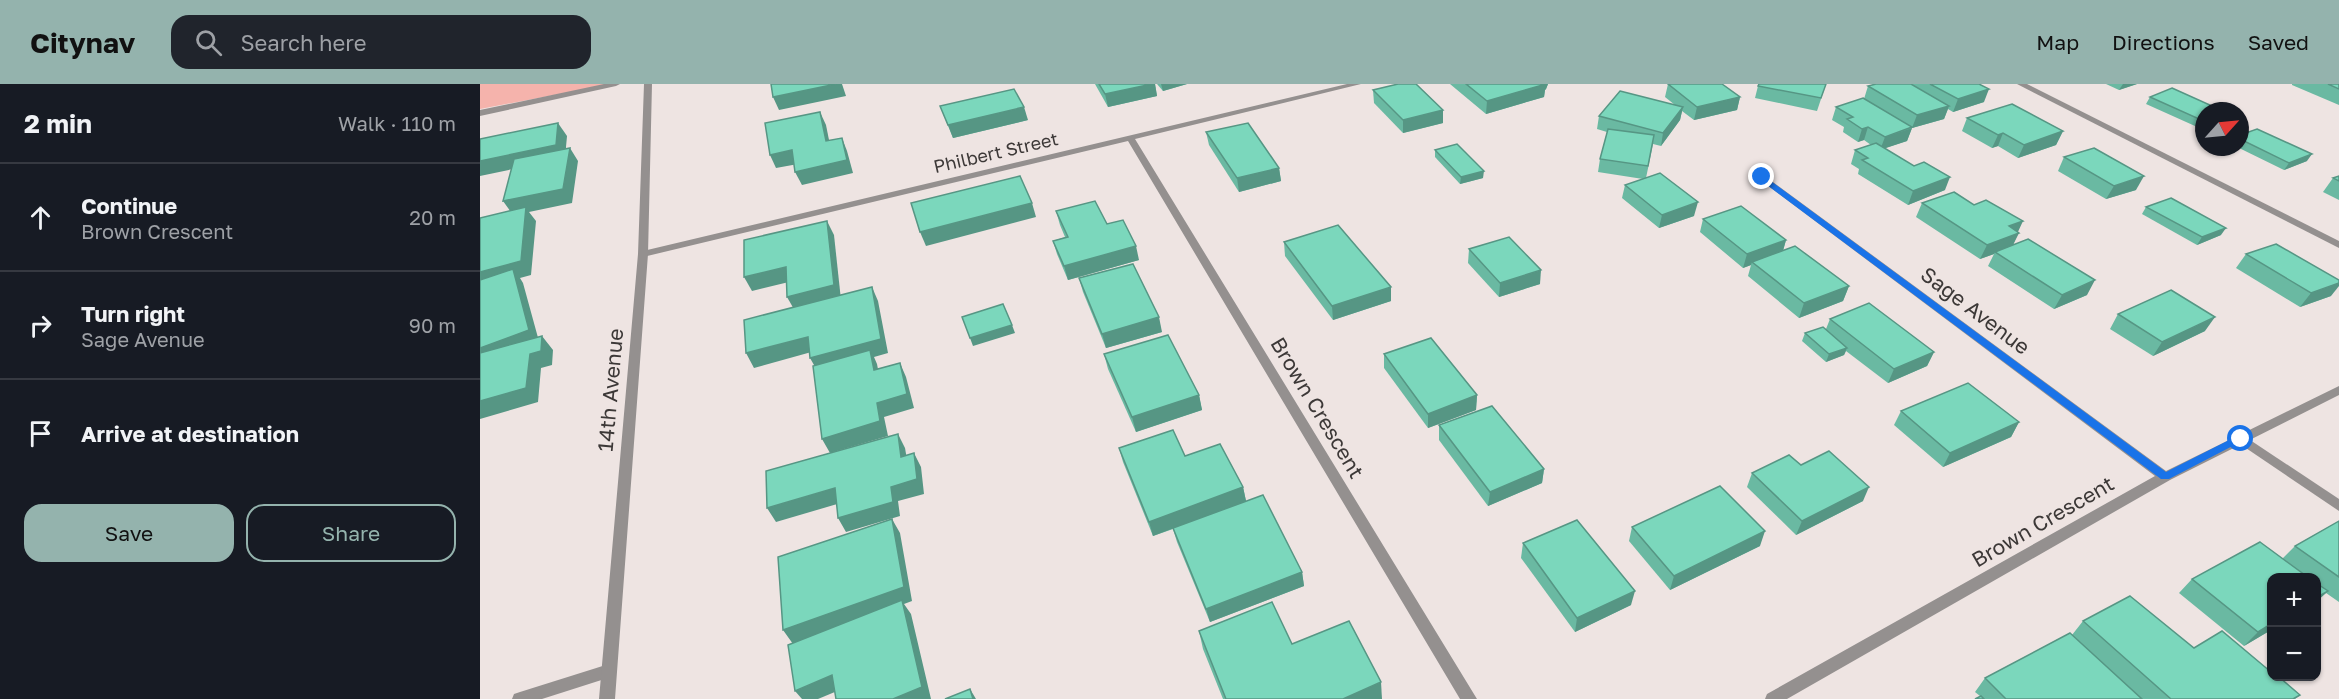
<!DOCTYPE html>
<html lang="en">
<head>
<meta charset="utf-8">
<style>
  :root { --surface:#171b24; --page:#20242c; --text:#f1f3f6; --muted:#9ea1a6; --line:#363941; --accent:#94b3ad }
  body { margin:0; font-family:"Golos Text",sans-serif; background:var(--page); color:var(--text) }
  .controls { position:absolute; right:18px; bottom:18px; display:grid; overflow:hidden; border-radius:12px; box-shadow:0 2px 4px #0004 }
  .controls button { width:54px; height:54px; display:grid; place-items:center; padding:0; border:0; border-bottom:2px solid var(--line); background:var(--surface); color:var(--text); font:30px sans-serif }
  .compass { position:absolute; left:1715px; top:18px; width:54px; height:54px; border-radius:50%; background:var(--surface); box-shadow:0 2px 4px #0004; rotate:63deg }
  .stop { position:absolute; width:18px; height:18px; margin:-14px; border:4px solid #1a73e8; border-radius:50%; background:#fff }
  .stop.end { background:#1a73e8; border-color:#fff; box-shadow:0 2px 6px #0008 }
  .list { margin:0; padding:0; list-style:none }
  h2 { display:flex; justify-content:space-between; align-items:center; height:78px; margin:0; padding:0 24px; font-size:26px }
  h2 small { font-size:20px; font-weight:400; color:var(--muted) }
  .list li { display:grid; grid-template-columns:39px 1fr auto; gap:18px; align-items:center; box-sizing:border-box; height:108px; padding:0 24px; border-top:2px solid var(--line) }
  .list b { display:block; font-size:22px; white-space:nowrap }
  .list p { margin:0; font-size:20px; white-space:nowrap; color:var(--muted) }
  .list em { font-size:20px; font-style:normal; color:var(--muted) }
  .actions { display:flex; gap:12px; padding:18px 24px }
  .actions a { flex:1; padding:14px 0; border:2px solid var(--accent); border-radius:18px; text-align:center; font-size:21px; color:var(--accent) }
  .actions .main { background:var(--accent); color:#111 }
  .icon { flex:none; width:33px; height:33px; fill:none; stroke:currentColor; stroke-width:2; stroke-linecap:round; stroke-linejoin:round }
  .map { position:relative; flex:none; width:1859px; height:615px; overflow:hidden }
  header { display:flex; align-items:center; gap:36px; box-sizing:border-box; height:84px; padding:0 30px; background:var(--accent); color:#111 }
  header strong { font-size:28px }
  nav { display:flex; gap:33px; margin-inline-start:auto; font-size:21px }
  .search { width:420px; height:54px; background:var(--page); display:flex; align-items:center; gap:15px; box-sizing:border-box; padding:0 21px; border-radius:18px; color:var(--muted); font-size:22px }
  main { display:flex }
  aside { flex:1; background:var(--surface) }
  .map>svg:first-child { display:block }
</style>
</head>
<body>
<header>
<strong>Citynav</strong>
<div class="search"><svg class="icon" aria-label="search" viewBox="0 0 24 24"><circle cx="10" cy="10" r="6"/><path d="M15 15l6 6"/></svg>Search here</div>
<nav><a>Map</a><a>Directions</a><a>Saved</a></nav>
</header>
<main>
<aside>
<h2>2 min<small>Walk · 110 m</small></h2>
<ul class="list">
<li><svg class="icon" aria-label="ahead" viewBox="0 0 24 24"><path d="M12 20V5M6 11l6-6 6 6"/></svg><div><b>Continue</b><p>Brown Crescent</p></div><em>20 m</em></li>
<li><svg class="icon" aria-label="right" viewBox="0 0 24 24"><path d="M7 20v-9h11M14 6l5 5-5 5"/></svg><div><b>Turn right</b><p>Sage Avenue</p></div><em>90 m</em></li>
<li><svg class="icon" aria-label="arrive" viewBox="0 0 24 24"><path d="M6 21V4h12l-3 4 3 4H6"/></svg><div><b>Arrive at destination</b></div></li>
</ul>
<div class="actions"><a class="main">Save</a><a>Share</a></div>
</aside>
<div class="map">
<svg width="1859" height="615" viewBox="0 0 1859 615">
  <rect width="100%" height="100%" fill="#eee4e2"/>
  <!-- green -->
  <polygon fill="#f5b3ac" points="0,0 132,0 0,25"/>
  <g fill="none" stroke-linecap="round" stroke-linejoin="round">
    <!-- service -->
    <polygon fill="#94908f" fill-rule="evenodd" points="1761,350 1859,415 1859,427 1757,358 1755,355 1757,352"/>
    <!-- minor -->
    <g fill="#94908f" fill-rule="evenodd">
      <polygon points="124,0 140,0 136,2 0,32 0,26"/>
      <polygon points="867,0 881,0 655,55 997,615 980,615 648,57 163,173 158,170 163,167"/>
      <polygon points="1537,0 1547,0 1859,157 1859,164"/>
      <polygon points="1282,90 1686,387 1859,302 1859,311 1690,396 1307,615 1285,615 1287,610 1675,392 1279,95 1277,93"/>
      <polygon points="129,580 134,582 137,587 134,592 62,615 32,615 34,610 40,608"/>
    </g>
    <!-- tertiary -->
    <polygon fill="#94908f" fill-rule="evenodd" points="164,0 172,0 168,170 135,615 119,615 158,170"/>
  </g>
  <!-- wall -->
  <g fill="#6ab9a2">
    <polygon points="615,0 675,0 677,12 628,23"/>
    <polygon points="677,0 707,0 683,7"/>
    <polygon points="970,0 1068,0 1066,5 1065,6 1064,13 1006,30"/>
    <polygon points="1188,0 1260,13 1257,26 1214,36 1202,27 1200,36 1181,62 1173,60 1166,94 1214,132 1179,144 1142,114 1145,101 1163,95 1118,88 1120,75 1127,48 1117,45 1119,32 1195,21 1185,13"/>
    <polygon points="1346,0 1337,27 1275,14 1278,2"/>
    <polygon points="1433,0 1499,0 1504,18 1473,28 1468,25 1464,35 1432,44 1427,57 1405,64 1465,106 1428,121 1378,90 1379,85 1371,80 1375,66 1391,61 1384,56 1378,58 1363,48 1364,43 1352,36 1356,23 1384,15 1388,2"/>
    <polygon points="1626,0 1657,0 1639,6"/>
    <polygon points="1812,0 1859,0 1859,21 1812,1"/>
    <polygon points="893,6 963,39 923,49 894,19"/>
    <polygon points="1670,13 1741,26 1741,27 1724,27 1715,42 1666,20"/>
    <polygon points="460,22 548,36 473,54"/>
    <polygon points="1487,34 1583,47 1576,61 1538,74 1518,62 1512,64 1482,47"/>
    <polygon points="726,48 799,84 801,97 759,108 729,61"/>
    <polygon points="1760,51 1827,77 1804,86 1757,63 1760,63"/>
    <polygon points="955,66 1003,94 980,100 955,73"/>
    <polygon points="1584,73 1656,106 1626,115 1578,87"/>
    <polygon points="1859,92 1859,116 1843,108 1853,94"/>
    <polygon points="1442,119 1538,148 1533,161 1607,211 1574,225 1508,182 1514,170 1500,175 1436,133"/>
    <polygon points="1666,123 1741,151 1717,161 1662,130"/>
    <polygon points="576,127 659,176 588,196 577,170 573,157 585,153 580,141"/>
    <polygon points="1223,135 1306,156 1303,167 1369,202 1363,217 1319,234 1268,192 1271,181 1263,184 1220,148"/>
    <polygon points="804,158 911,203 911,217 853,236 805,172"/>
    <polygon points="989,165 1060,200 1019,213 988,179"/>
    <polygon points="1766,170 1851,212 1820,223 1756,184"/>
    <polygon points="599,194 682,248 626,264 603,208"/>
    <polygon points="1638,230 1725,247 1673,272 1630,245"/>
    <polygon points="1350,235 1454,268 1447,282 1408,299 1366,267 1364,271 1346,278 1322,257 1325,249 1346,245"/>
    <polygon points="624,270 719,311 722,326 656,348 628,285"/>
    <polygon points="904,270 997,311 996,326 948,344 904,284"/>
    <polygon points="1421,327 1539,338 1531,353 1463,383 1414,341"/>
    <polygon points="959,341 1064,385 1062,399 1008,422 959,356"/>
    <polygon points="639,364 705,372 763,403 766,417 822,488 824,502 730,538 697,458 693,445 673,452 643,378"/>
    <polygon points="1321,381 1383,417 1316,451 1267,403 1272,389"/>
    <polygon points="1859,437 1859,518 1846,509 1836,518 1836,494 1791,494 1791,546 1764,562 1699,509 1712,495 1803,474 1815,462"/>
    <polygon points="1152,443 1280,462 1190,506 1149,457"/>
    <polygon points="1043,459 1151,521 1095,548 1041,474"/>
    <polygon points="1603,537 1714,564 1820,611 1815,615 1495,615 1500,612 1495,608 1505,594 1592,551"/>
    <polygon points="719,547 812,560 902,615 743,615 723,565"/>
  </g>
  <!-- shaded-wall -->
  <g fill="#569684">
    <polygon points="356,0 362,0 366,12 299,26 293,13"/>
    <polygon points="672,0 675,0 677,12 628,23 625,10"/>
    <polygon points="681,0 707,0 683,7"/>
    <polygon points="1059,0 1068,0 1066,5 1065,6 1064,13 1006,30 1007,17"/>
    <polygon points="1643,0 1657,0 1639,6"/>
    <polygon points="1509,5 1504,18 1473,28 1478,15"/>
    <polygon points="1260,13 1257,26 1214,36 1217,23"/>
    <polygon points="1469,22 1464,35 1432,44 1427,57 1400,66 1405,53 1432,44 1437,31"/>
    <polygon points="544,23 548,36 473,54 468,41"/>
    <polygon points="1203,23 1200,36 1181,62 1183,49"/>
    <polygon points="963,26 963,39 923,49 923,36"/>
    <polygon points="340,28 346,41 352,71 346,57"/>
    <polygon points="1724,33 1724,38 1715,42 1719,35"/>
    <polygon points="78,39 87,52 85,74 0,92 0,77"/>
    <polygon points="1388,43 1384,56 1378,58 1382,45"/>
    <polygon points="1583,47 1576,61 1538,74 1544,61"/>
    <polygon points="1523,49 1518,62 1512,64 1518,51"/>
    <polygon points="362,54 367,67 373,89 322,101 315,88"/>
    <polygon points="90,64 98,77 92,119 49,128 56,137 51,191 40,194 43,199 60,261 0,282 0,188 33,131 23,117"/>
    <polygon points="312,66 318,80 296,84 290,71"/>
    <polygon points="1832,70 1827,77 1804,86 1809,79"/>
    <polygon points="799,84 801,97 759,108 757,94"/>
    <polygon points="1004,87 1003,94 980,100 981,93"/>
    <polygon points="1664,92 1656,106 1626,115 1634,102"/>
    <polygon points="1470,93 1465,106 1428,121 1433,107"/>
    <polygon points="1218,118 1214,132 1179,144 1182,131"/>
    <polygon points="552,119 556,133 446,162 440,148"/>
    <polygon points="347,137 354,151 361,216 315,227 307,213"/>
    <polygon points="1543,137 1537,150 1539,149 1532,163 1515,168 1514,170 1500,175 1507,161 1529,142"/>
    <polygon points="1746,144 1741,151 1717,161 1722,153"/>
    <polygon points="1306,156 1302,170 1272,178 1271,181 1263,184 1267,170"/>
    <polygon points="656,162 659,176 588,196 584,182"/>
    <polygon points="306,183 313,197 272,207 264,193"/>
    <polygon points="1061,186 1060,200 1019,213 1020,199"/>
    <polygon points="1615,196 1607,211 1574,225 1582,211"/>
    <polygon points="1859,199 1859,202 1851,212 1820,223 1831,209"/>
    <polygon points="1369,202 1363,217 1319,234 1324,219"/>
    <polygon points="392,203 398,217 408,269 394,273 397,280 401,301 338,288 330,274"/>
    <polygon points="911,203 911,217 853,236 852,222"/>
    <polygon points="679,233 682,248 626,264 622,250"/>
    <polygon points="1735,233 1725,247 1673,272 1682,258"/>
    <polygon points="532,241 535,249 493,262 490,254"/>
    <polygon points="62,252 73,266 72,281 61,284 58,318 0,335 0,317 50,270"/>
    <polygon points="328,253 335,267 274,284 266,269"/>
    <polygon points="1367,264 1364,271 1346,278 1349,270"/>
    <polygon points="1454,268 1447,282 1408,299 1414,285"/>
    <polygon points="420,279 426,293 434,324 404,333 408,352 350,369 342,355 397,319"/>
    <polygon points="719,311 722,326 656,348 652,333"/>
    <polygon points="997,311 996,326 948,344 948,330"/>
    <polygon points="1539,338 1531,353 1463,383 1470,369"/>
    <polygon points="418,350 425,364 429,387 421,373"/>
    <polygon points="434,369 441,383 444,410 418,417 420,432 366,448 358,434 411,403"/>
    <polygon points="1064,385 1062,399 1008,422 1010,408"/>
    <polygon points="763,403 766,417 673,452 669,438"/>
    <polygon points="1389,403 1383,417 1316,451 1322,437"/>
    <polygon points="355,404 364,418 296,438 287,424"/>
    <polygon points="412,435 420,449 432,517 424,520 431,530 451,615 413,615 313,560 303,546"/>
    <polygon points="1285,447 1280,462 1190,506 1194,492"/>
    <polygon points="822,488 824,502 730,538 726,525"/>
    <polygon points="1155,507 1151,521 1095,548 1097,534"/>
    <polygon points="1848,507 1836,518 1836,514"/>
    <polygon points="1791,540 1791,546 1764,562 1778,548"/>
    <polygon points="352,591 362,605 338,615 322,615 315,607"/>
    <polygon points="901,598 902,615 863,615"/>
    <polygon points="490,605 496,615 493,615"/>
  </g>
  <!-- building -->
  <g fill="#7bd7bc" stroke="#569684" stroke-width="1.5">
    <polygon points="291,0 356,0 293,13"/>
    <polygon points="619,0 672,0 625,10"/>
    <polygon points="918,0 936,0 963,26 923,36 893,6"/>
    <polygon points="986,0 1066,0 1007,17"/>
    <polygon points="1188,0 1242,0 1260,13 1217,23"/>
    <polygon points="1279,0 1346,0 1341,14 1278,2"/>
    <polygon points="1396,0 1431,0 1469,22 1437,31 1388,2"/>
    <polygon points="1450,0 1499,0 1509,5 1478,15"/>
    <polygon points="1848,0 1859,0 1859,5"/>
    <polygon points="1692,4 1741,26 1739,27 1724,27 1724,33 1719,35 1670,13"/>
    <polygon points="534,5 544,23 468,41 460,22"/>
    <polygon points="1140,7 1203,23 1183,49 1119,32"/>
    <polygon points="1383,14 1432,43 1405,53 1388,43 1382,45 1367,35 1373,33 1356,23"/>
    <polygon points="1532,20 1583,47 1544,61 1523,49 1518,51 1487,34"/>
    <polygon points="340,28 346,57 362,54 367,76 315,88 312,66 290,71 285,39"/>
    <polygon points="78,39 76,61 0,77 0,55"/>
    <polygon points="768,39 799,84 757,94 726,48"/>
    <polygon points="1128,45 1174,51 1168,82 1120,75"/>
    <polygon points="1777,45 1832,70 1809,79 1760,55 1760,51"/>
    <polygon points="1396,59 1434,82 1444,78 1470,93 1433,107 1382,76 1388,74 1375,66"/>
    <polygon points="977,60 1004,87 981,93 955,66"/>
    <polygon points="90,64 83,105 23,117 34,75"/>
    <polygon points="1614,64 1664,92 1634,102 1584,73"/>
    <polygon points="1180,89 1218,118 1182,131 1145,101"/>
    <polygon points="540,92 552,119 440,148 431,119"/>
    <polygon points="1859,92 1859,97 1853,94"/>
    <polygon points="1474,108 1494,121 1506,116 1543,137 1529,142 1539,149 1507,161 1442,119"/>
    <polygon points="1691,114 1746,144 1722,153 1666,123"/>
    <polygon points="615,117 627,140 643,136 656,162 584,182 573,157 588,153 576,127"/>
    <polygon points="1261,122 1306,156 1267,170 1223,135"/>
    <polygon points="46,123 41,177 0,188 0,134"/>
    <polygon points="347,137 354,201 307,213 306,183 264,193 264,156"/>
    <polygon points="858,141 911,203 852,222 804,158"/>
    <polygon points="1029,153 1061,186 1020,199 989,165"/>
    <polygon points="1548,155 1615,196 1582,211 1515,168"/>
    <polygon points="1796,160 1859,196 1859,199 1831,209 1766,170"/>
    <polygon points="1315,162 1369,202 1324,219 1272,178"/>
    <polygon points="653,180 679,233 622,250 599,194"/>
    <polygon points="33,185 49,246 0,264 0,196"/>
    <polygon points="392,203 401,255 330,274 328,253 266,269 264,236"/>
    <polygon points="1691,206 1735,233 1682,258 1638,230"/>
    <polygon points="1389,219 1454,268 1414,285 1350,235"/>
    <polygon points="523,220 532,241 490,254 482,233"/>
    <polygon points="1343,243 1367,264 1349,270 1325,249"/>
    <polygon points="688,251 719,311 652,333 624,270"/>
    <polygon points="62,252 61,267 50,270 46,304 0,317 0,269"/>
    <polygon points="951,254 997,311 948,330 904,270"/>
    <polygon points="390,266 394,286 420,279 427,310 397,319 400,337 342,355 333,282"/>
    <polygon points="1488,299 1539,338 1470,369 1421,327"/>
    <polygon points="1012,322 1064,385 1010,408 959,341"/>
    <polygon points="693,346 705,372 740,360 763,403 669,438 639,364"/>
    <polygon points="418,350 421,373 434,369 437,395 411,403 413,418 358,434 355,404 287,424 286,387"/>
    <polygon points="1349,367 1389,403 1322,437 1272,389 1309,371 1321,381"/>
    <polygon points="1240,402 1285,447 1194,492 1152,443"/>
    <polygon points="783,411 822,488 726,525 693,444"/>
    <polygon points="412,435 424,503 303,546 298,473"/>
    <polygon points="1097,436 1155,507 1097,534 1043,459"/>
    <polygon points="1859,437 1859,493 1815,462"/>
    <polygon points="1780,458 1829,494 1791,494 1791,540 1778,548 1712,495"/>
    <polygon points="1836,499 1848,507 1836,514"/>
    <polygon points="1650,512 1714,564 1742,547 1791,588 1791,592 1798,592 1820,611 1813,615 1691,615 1603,537"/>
    <polygon points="422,516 442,603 413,615 356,615 352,591 315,607 308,561"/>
    <polygon points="792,518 812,560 869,537 901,598 863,615 746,615 719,547"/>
    <polygon points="1590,549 1662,615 1526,615 1505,594"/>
    <polygon points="490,605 493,615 465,615"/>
    <polygon points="1501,612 1504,615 1495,615"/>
  </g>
  <!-- route -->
  <polygon fill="#1a73e8" points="1279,92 1284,92 1686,388 1757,352 1764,352 1766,355 1689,395 1681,395 1279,95"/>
  <g text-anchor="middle" stroke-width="5" stroke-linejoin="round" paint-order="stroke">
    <!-- far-street labels -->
    <g font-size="18" fill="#3c3837" stroke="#eee4e2">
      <text transform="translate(516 69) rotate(-13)" y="6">Philbert Street</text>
    </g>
    <!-- street labels -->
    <g font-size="21" fill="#3c3837" stroke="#eee4e2">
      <text transform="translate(1495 227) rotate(37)" y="7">Sage Avenue</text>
      <text transform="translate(131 306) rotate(-85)" y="7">14th Avenue</text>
      <text transform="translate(837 324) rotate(59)" y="7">Brown Crescent</text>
      <text transform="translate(1563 438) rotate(-30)" y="7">Brown Crescent</text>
    </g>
  </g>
</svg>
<div class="controls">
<button>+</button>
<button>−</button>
</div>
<svg class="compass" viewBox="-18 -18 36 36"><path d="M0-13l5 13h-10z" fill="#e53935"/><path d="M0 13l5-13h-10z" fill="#9ea1a6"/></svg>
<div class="stop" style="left:1761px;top:355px"></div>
<div class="stop end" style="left:1282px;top:93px"></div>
</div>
</main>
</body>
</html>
